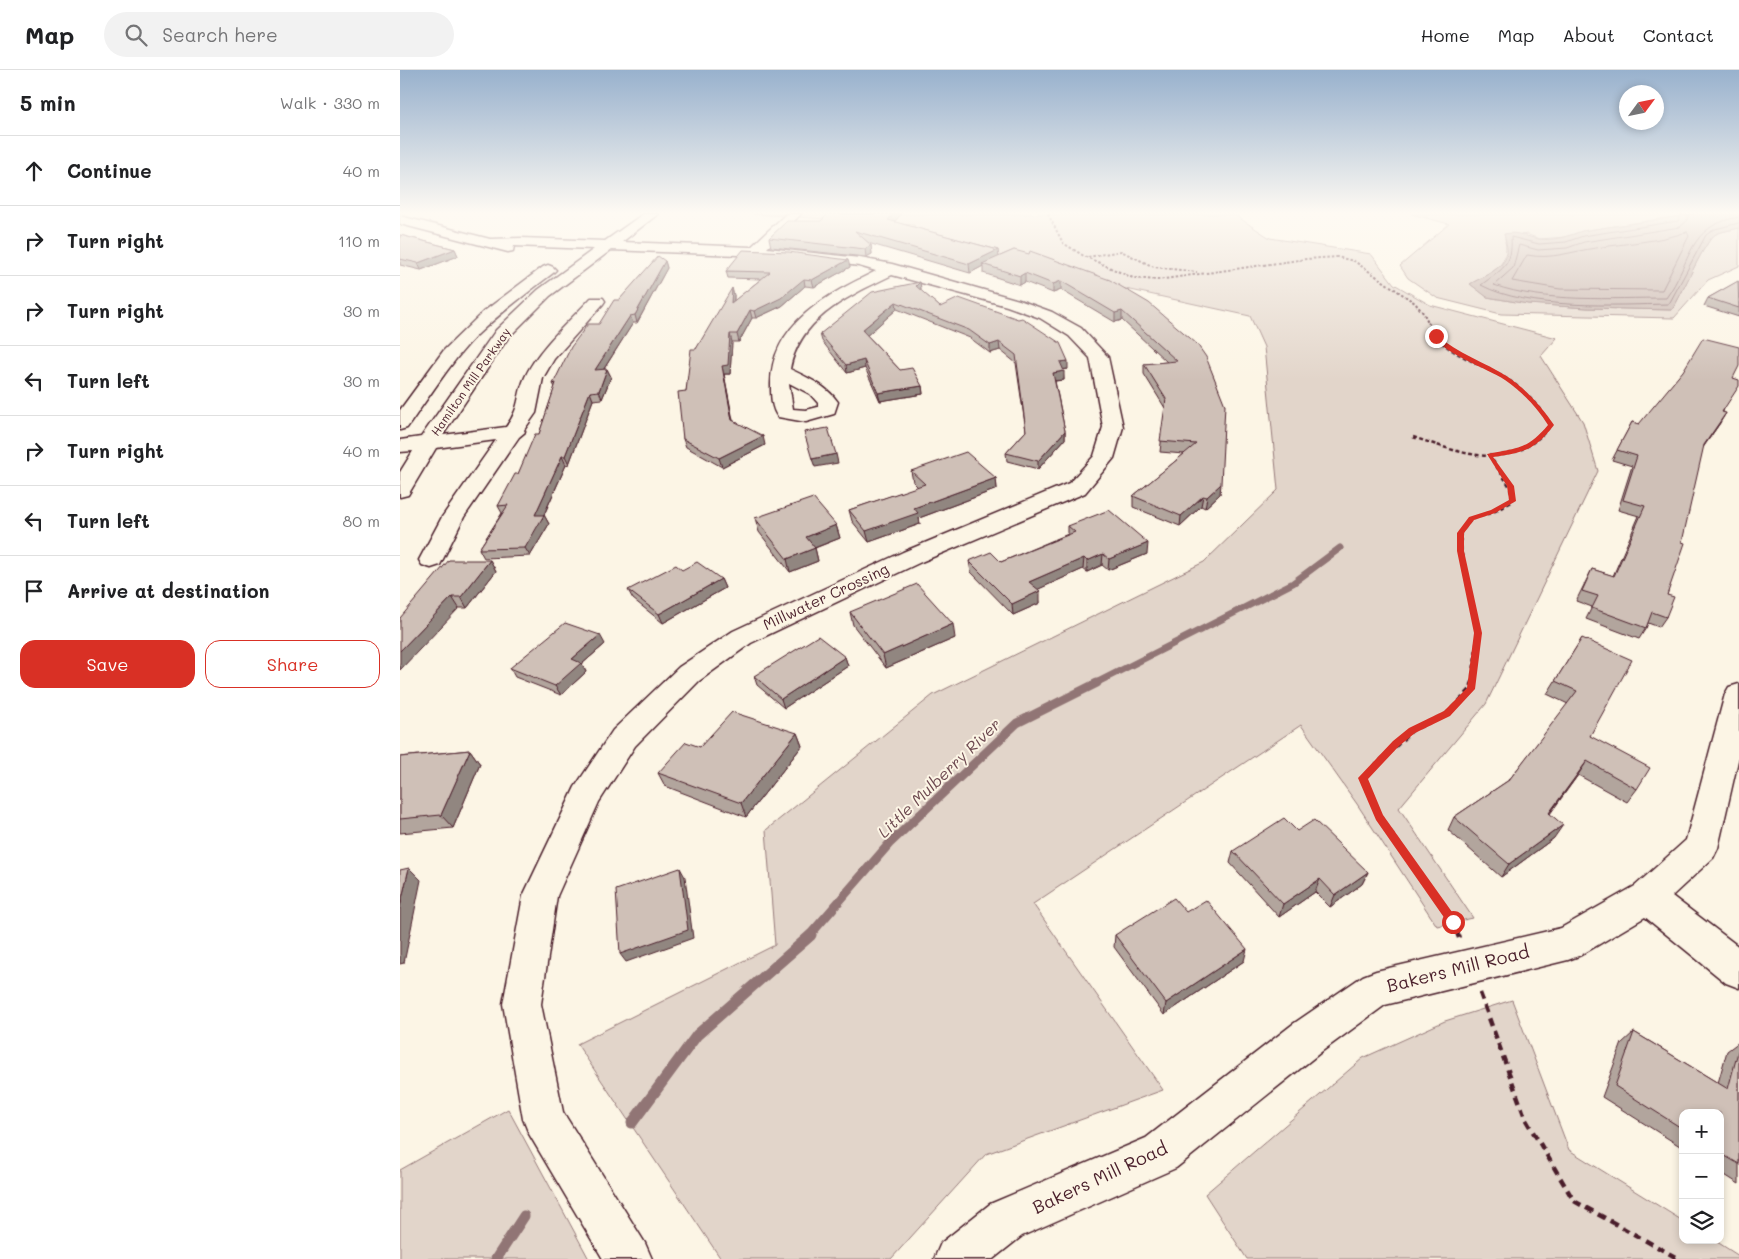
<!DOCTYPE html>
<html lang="en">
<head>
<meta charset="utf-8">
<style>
  :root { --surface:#fff; --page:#f2f2f2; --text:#202124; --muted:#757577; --line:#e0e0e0; --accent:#d93025 }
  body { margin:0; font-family:Mali,sans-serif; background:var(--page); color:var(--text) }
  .controls { position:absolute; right:15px; bottom:15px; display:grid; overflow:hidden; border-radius:10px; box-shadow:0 2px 8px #0003 }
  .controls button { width:45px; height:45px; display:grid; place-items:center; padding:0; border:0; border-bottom:1px solid var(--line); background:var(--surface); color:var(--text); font:25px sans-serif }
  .compass { position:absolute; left:1219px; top:15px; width:45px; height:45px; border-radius:50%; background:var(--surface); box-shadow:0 2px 8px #0003; rotate:57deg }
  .stop { position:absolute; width:15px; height:15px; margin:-11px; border:4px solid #d93025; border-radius:50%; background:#fff }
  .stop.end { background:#d93025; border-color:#fff; box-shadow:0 1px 5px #0008 }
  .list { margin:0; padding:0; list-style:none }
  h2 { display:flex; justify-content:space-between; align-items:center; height:65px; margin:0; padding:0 20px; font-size:21px }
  h2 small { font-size:16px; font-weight:400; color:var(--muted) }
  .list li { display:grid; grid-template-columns:32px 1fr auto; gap:15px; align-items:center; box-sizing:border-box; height:70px; padding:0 20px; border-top:1px solid var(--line) }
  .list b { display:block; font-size:19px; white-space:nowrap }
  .list em { font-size:16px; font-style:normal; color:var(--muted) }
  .actions { display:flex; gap:10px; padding:15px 20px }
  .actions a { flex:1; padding:11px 0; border:1px solid var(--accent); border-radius:15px; text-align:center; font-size:18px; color:var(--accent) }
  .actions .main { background:var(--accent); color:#fff }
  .icon { flex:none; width:28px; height:28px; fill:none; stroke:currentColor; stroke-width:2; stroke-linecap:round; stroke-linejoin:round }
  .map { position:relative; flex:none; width:1339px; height:1189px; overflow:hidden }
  header { display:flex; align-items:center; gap:30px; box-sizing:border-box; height:70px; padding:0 25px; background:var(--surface); border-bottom:1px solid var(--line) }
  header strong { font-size:24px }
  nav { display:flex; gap:28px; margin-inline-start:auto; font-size:18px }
  .search { width:350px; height:45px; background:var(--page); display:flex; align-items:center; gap:12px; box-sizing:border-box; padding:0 18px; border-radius:28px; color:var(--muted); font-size:19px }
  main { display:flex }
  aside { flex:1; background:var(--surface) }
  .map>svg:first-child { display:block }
</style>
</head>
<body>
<header>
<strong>Map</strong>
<div class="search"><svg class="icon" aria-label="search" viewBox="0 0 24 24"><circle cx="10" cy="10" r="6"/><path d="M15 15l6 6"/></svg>Search here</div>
<nav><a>Home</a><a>Map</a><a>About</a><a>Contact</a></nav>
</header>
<main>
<aside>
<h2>5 min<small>Walk · 330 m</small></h2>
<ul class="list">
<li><svg class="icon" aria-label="ahead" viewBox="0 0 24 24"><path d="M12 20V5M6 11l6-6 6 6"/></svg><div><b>Continue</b></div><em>40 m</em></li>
<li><svg class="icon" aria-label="right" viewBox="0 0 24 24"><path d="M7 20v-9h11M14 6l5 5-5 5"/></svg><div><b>Turn right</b></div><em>110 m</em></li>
<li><svg class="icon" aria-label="right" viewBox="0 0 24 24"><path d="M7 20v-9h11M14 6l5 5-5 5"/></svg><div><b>Turn right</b></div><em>30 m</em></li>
<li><svg class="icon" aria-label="left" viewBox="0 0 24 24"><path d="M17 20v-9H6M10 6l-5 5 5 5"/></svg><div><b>Turn left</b></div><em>30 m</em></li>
<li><svg class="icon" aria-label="right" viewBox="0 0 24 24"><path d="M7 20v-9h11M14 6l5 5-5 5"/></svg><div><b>Turn right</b></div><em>40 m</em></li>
<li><svg class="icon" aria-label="left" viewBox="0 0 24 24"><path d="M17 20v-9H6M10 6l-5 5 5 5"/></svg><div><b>Turn left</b></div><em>80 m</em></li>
<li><svg class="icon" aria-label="arrive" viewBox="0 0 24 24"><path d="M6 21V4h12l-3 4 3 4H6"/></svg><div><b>Arrive at destination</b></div></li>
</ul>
<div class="actions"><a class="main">Save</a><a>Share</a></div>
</aside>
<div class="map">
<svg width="1339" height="1189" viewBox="0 0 1339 1189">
  <rect width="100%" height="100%" fill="#fcf5e5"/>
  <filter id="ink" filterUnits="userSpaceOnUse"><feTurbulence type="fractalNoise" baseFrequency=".02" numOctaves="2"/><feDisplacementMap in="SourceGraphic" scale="10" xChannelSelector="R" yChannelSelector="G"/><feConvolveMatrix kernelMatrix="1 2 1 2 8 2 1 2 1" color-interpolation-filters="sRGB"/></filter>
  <g filter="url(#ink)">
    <!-- green -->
    <g fill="#e2d5ca" stroke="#967a7a">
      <polygon points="353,144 833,144 870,168 971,184 994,214 1030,235 1157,268 1141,286 1183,352 1198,401 1086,634 999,738 1073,848 1037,856 957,734 901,655 633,834 763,1020 586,1084 491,1189 321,1189 177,974 375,875 366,760 533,625 804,492 878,420 864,277 850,246 520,174 514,155"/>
      <path d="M1011,144H1294L1182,161L1166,167L1139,169L1126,164L1105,171C1111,197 1089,203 1070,214L1087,227L1128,234L1188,238L1272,240C1282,225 1305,169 1316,164C1322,161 1332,160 1339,158V196L1308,210L1274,248L1101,244L1037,228L1008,208L1000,196L1049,154Z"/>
      <polygon points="1112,930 1169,1080 1283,1151 1283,1170 1314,1170 1339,1186 1339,1189 847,1189 805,1124 963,988 1045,951"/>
      <polygon points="108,1039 189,1189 0,1189 0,1100"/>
    </g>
    <!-- water -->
    <path fill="#c0aca5" stroke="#917474" d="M1294,144H1339V158C1332,160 1322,161 1316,164C1305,169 1282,225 1272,240L1187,238L1128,234L1087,227L1070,214C1082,207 1104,199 1107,184C1108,178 1105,170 1104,164C1118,161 1126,167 1139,169C1153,171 1169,166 1182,161Z"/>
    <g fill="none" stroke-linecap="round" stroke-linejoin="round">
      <!-- shore -->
      <g stroke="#79575c" stroke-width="1">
        <path d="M1282,144L1278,151L1183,166L1166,172L1139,174L1111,167C1113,196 1102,199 1081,215C1128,240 1216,235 1269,234L1306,165L1315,159L1339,153"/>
        <path d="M1289,144L1286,152L1280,157L1184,172L1167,178L1138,180L1119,175L1113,198L1094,215C1144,233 1213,228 1266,228C1293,191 1286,156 1339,147"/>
        <path d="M1287,162L1289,166L1262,220L1160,219L1112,211L1127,185C1152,190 1172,181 1196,178C1226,173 1257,172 1287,162Z"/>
      </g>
      <!-- stream-far2 -->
      <polyline stroke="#917474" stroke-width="7" points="694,614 893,513 940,478"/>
      <!-- stream-far1 -->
      <polyline stroke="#917474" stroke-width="9" points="409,866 489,774 617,653 697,613"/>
      <!-- stream -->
      <g stroke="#917474" stroke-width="11">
        <polyline points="232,1053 297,965 411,865"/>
        <polyline points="96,1189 124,1146"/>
      </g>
      <!-- minor casing -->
      <g stroke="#4a1f2b" stroke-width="3">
        <g id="minor">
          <path d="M243,144H258L222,172L351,177L386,144H401L367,178L460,188L492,194L619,230L652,242L681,258L708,287L723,357L714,388L685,423L521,492L351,573L299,611L235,676L199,732L157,826L141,934L163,1042L245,1173L252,1189H203L129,1064L123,1049L103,934L123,826L175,717L213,660L279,597L333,561L503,482L669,413L694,386L703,357L690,288L669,266L640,248L607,236L492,205C449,226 400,247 390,299C408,308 426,315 438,332L434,344L406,352L378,347C371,338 371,326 371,314C371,253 429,224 476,201L459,196L391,187L211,180L150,226L108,268L43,365L106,357C121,337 116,327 125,307C139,277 169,252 191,228H203L205,231L203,234L154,289L143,308L136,343L124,360L125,362L119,367L64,447L40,495L31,498L22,495L19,490L42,447L96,370L36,378L8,425L0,427V402L13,381L0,382V370L21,367L96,260L138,220L194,179L114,176L113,181L108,182L0,154V146L90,169L121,168L205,171ZM389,313L410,324L418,333V337L406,340L393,339Z"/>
          <path d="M148,195L153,197L156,200L153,203C127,223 100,243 76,266C49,294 29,327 7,358L0,360V340L44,280L83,242L143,197Z"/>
          <polygon points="1339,614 1339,686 1318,778 1313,788 1272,826 1339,877 1339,918 1326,913 1245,847 1181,885 1168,890 985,935 921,982 776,1098 622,1166 593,1189 534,1189 541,1173 590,1134 746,1068 893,954 963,906 976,901 1161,858 1235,816 1286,770 1325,624 1329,617"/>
        </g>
      </g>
      <!-- path-far4 -->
      <g stroke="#4a1f2b" stroke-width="2" stroke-dasharray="2.5 2" stroke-linecap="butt">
        <polyline points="648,144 663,173 684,186 733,208 757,210 906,189 937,187 954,191 1015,233 1024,244 1034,264"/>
        <polyline points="688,187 721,181 754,197 797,202"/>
      </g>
      <!-- path-far3 -->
      <g stroke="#4a1f2b" stroke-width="2.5" stroke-dasharray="4 2.5" stroke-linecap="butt">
        <path d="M1013,367C1064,384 1111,404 1151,355C1139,337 1124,319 1105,308C1087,297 1043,281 1033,263"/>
        <polyline points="1089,385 1110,417"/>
      </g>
      <!-- path-far2 -->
      <polyline stroke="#4a1f2b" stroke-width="3" stroke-dasharray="4.5 3" stroke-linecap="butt" points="1072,614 1078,563 1061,481 1060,463 1071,449 1093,442 1113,431 1110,416"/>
      <!-- path-far1 -->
      <polyline stroke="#4a1f2b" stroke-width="4" stroke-dasharray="5.5 4.5" stroke-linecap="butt" points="1058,866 1053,852 980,747 963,708 1012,660 1047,644 1071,619 1072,613"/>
      <!-- path -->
      <g stroke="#4a1f2b" stroke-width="4.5" stroke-dasharray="8 5.5" stroke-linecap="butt">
        <polyline points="1058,865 1059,868"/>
        <polyline points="1080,923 1126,1050 1174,1131 1279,1189"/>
      </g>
      <!-- minor -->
      <use href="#minor" fill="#fcf5e5" fill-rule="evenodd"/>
    </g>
    <!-- wall -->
    <g fill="#b2a59d" stroke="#4a1f2b">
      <polygon points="428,144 501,144 494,152 598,180 598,187 614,180 797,274 820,424 805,438 801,436 780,456 733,437 733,426 784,384 760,382 765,338 744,304 744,294 767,292 722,250 715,252 661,220 653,223 625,212 620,215 583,203 583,196 570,203 468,173 471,175 472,184 466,187 371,177 369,168 421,151"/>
      <polygon points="0,165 55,179 58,186 21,200 0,195"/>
      <polygon points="265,191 267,198 237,253 233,253 204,299 207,299 211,307 202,329 193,330 169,394 166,395 144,445 149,454 130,486 84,488 79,479 102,443 98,436 118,404 139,364 155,317 153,314 219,230"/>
      <polygon points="450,197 414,217 405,216 382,236 356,248 352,248 339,272 332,272 330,304 324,304 333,350 365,375 322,397 286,377 283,369 286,321 296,279 334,225 334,231 361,209 328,208 326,201"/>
      <polygon points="1339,211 1339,247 1304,236 1308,228"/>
      <polygon points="520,212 521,219 520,220 540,237 668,299 663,300 664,310 655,311 665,361 665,369 638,399 607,391 606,383 626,361 616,293 600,280 590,283 570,268 497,239 467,265 500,300 522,316 523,324 480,331 465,298 447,303 422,271 420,264"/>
      <polygon points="1333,308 1323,342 1320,353 1303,377 1267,525 1266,547 1259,557 1248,553 1246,558 1239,569 1186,549 1192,537 1176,531 1192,499 1213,506 1239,446 1218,440 1232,396 1212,390 1232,352 1239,354"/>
      <polygon points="511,401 596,408 597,419 519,448 520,454 469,472 452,451 449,440 518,417 513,412"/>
      <polygon points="355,448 436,455 440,468 415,478 418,491 390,502 359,462"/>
      <polygon points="668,456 747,484 708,500 702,495 687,502 683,499 638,519 640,533 613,545 571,502 569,491 601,492 668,464"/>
      <polygon points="90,490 96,501 67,538 59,538 0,548"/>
      <polygon points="321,509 325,518 263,553 233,529 228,520"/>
      <polygon points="450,542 555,568 486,598 453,555"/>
      <polygon points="1182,568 1190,666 1237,719 1227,732 1178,705 1150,744 1154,768 1101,807 1048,760 1054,747 1109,710 1168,634 1147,624 1155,611"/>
      <polygon points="205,574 182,594 186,602 161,625 115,607 110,598"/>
      <polygon points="445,587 448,596 384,638 357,615 354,606"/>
      <polygon points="397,663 402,676 346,747 265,716 258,703 300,677"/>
      <polygon points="70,680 80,694 53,758 0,763 0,687"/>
      <polygon points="897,761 968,802 962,814 930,837 915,822 879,847 830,793 833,781"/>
      <polygon points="786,842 844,891 764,945 714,877 715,865"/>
      <polygon points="1234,962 1318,1013 1327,981 1339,972 1339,1114 1320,1102 1320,1043 1283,1043 1283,1078 1202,1027 1222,973"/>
    </g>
    <!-- shaded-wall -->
    <g fill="#918680" stroke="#4a1f2b">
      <polygon points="493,144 501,144 489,159 488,150"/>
      <polygon points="471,175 472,184 466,187 465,179"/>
      <polygon points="55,179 58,186 21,200 18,193"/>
      <polygon points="598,180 599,188 582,194 583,196 570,203 569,194"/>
      <polygon points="448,190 450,197 414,217 412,210"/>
      <polygon points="265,191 267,198 237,253 235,245"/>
      <polygon points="625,203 625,212 620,215 620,206"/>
      <polygon points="404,209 405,216 382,236 356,248 354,241"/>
      <polygon points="661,211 661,220 653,223 653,214"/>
      <polygon points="520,212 521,219 516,223 516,216"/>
      <polygon points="332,218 334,225 333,240 331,233"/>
      <polygon points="496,232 497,239 464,268 462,260"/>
      <polygon points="350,240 352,248 339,272 337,264"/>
      <polygon points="722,241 722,250 715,252 715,243"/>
      <polygon points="230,246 233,253 198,308 195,300"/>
      <polygon points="330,264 332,272 330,304 324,304 334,358 332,350 322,296"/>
      <polygon points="599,272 600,280 590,283 590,275"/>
      <polygon points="464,290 465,298 447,303 446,295"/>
      <polygon points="668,291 668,299 660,300 660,292"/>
      <polygon points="207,299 211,307 202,329 199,321"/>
      <polygon points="664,301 664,310 653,311 653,303"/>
      <polygon points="522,316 523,324 480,331 478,323"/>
      <polygon points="190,322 193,330 169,394 165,386"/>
      <polygon points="1326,343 1320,353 1298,385 1304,375"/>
      <polygon points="665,361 665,369 638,399 638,391"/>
      <polygon points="363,366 365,375 322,397 319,388"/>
      <polygon points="436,384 438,393 415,397 412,389"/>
      <polygon points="162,386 166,395 142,449 144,445 149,454 130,486 125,478 135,445"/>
      <polygon points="596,408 597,419 519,448 520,454 469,472 466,461 514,438"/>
      <polygon points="821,414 820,424 805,438 807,427"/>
      <polygon points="803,426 801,436 780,456 781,446"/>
      <polygon points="436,455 440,468 409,480 406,467"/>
      <polygon points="748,473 747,484 708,500 709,489"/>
      <polygon points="415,478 418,491 390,502 387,489"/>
      <polygon points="703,484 702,495 687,502 687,491"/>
      <polygon points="684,488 683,499 630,523 629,512"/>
      <polygon points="90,490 96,501 67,538 61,527"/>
      <polygon points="321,509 325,518 263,553 259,544"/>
      <polygon points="640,521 640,533 613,545 612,534"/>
      <polygon points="52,527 59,538 0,600 0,581"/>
      <polygon points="553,554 555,568 486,598 483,585"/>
      <polygon points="200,565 205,574 182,594 186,602 161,625 155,616 172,589"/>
      <polygon points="445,587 448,596 384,638 381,629"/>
      <polygon points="397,663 402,676 346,747 341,733"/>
      <polygon points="70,680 80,694 53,758 41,745"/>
      <polygon points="1187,691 1178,705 1140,756 1149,743"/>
      <polygon points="1163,755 1154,768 1101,807 1109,794"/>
      <polygon points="9,798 21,810 4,893 0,894 0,837"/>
      <polygon points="280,798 285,807 293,868 226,892 220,884"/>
      <polygon points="968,802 962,814 930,837 935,825"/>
      <polygon points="920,809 915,822 879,847 883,834"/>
      <polygon points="847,879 844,891 764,945 766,933"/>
    </g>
    <!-- building -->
    <g fill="#cfc0b7" stroke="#4a1f2b">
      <polygon points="428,144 493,144 488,150 598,180 569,194 455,161 471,175 465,179 369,168 387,151 421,151"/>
      <polygon points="0,165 55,179 18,193 0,189"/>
      <polygon points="343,180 389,182 448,190 412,210 404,209 381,228 354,241 350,240 337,264 330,264 328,295 322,296 332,350 363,366 319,388 283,369 278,322 286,321 291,279 296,279 332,218 331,233 370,202 326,201"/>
      <polygon points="614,180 629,184 630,181 710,210 749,233 797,274 806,287 825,335 821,414 807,427 803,426 781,446 733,426 796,374 760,371 766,329 744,294 777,291 722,241 715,243 661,211 653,214 625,203 620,206 582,194"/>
      <polygon points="258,186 265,191 235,245 230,246 195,300 207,299 199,321 190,322 165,386 162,386 135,445 144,445 125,478 79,479 108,435 98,436 115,404 118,404 135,364 139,364 156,313 153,314 171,277 188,254 199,254 214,230 219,230"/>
      <polygon points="1338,211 1339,238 1308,228"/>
      <polygon points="520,212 516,216 540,237 559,228 618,249 622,248 660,273 668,291 660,292 664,301 653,303 665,361 638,391 606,383 626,361 616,285 599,272 590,275 569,260 496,232 462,260 500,300 512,298 522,316 478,323 464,290 446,295 420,264 472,222"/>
      <polygon points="1303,268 1339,277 1339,296 1333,308 1339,310 1339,316 1322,342 1326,343 1304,375 1282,472 1285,473 1267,525 1274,527 1266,547 1252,542 1246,558 1192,538 1198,526 1182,521 1192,499 1214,506 1245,436 1223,430 1237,386 1217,380 1232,352 1239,354 1283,301"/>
      <polygon points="428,358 436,384 412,389 404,362"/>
      <polygon points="566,382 596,408 514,438 518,443 466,461 449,440 525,414 511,401"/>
      <polygon points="413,428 436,455 406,467 415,478 387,489 355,448"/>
      <polygon points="709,440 748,473 709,489 703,484 687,491 684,488 629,512 640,521 612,534 569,491 591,482 601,492 675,462 668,456"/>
      <polygon points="49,490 90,490 61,527 52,527 0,581 0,548"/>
      <polygon points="297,492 321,509 259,544 228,520 276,495 282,500"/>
      <polygon points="517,514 553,554 483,585 450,542"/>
      <polygon points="165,553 200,565 172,589 181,593 155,616 110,598"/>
      <polygon points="418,566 445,587 381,629 354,606"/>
      <polygon points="1182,568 1232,590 1190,666 1250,698 1237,719 1187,691 1149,743 1163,755 1109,794 1054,747 1109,710 1177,621 1155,611"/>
      <polygon points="332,642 397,663 341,733 258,703 286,672 300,677"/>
      <polygon points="70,680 41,745 0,749 0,687"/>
      <polygon points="884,748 897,761 914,750 968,802 935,825 920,809 883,834 833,781"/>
      <polygon points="9,798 0,837 0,800"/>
      <polygon points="280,798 288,860 220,884 216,820"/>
      <polygon points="774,828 786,842 806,830 847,879 766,933 715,865"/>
      <polygon points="1234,962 1328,1019 1339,978 1339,1094 1320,1083 1320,1043 1283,1043 1283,1059 1215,1016"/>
    </g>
  </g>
  <!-- sky -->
  <linearGradient id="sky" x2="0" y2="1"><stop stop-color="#98b1cd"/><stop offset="0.46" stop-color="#fefaf3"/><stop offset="1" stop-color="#fefaf3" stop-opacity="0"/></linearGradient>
  <rect width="1339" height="310" fill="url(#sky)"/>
  <!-- route -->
  <path fill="#d93025" d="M1034,265H1037C1058,284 1085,292 1108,307C1127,320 1142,337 1154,355C1135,380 1123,383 1093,387L1114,416L1116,431L1095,443L1074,450L1064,463V481L1082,563L1075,619L1050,646L1015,663L999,676L968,709L983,745L1057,849V856L1053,857L1050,856L976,750L958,708L993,671L1009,658L1044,641L1067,618L1074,563L1057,481V463L1069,447L1091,440L1109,430L1107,416L1087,384C1117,378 1127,380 1148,355C1137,337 1122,322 1105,310C1089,299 1039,282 1034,265Z"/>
  <g text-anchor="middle" stroke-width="4" stroke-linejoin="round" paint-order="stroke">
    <!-- far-street labels -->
    <g font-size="12" fill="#4a1f2b" stroke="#fcf5e5">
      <text transform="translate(71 312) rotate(-55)" y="4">Hamilton Mill Parkway</text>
    </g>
    <!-- street labels -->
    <g font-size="15" fill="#4a1f2b" stroke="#fcf5e5">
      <text transform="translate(426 527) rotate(-25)" y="5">Millwater Crossing</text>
    </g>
    <!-- water labels -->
    <g font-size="16" font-style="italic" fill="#6d4950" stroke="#fcf5e5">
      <text transform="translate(539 708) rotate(-44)" y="6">Little Mulberry River</text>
    </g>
    <!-- near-street labels -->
    <g font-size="18" fill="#4a1f2b" stroke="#fcf5e5">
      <text transform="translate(1058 899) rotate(-14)" y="6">Bakers Mill Road</text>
      <text transform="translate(700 1108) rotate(-25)" y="6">Bakers Mill Road</text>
    </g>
  </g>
</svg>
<div class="controls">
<button>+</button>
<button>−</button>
<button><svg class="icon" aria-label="layers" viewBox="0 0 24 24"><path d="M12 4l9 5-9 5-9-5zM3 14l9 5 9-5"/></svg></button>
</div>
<svg class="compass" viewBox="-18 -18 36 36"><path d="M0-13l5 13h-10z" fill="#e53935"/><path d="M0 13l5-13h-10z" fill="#757577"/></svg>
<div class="stop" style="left:1053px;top:852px"></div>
<div class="stop end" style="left:1036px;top:266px"></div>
</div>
</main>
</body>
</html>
